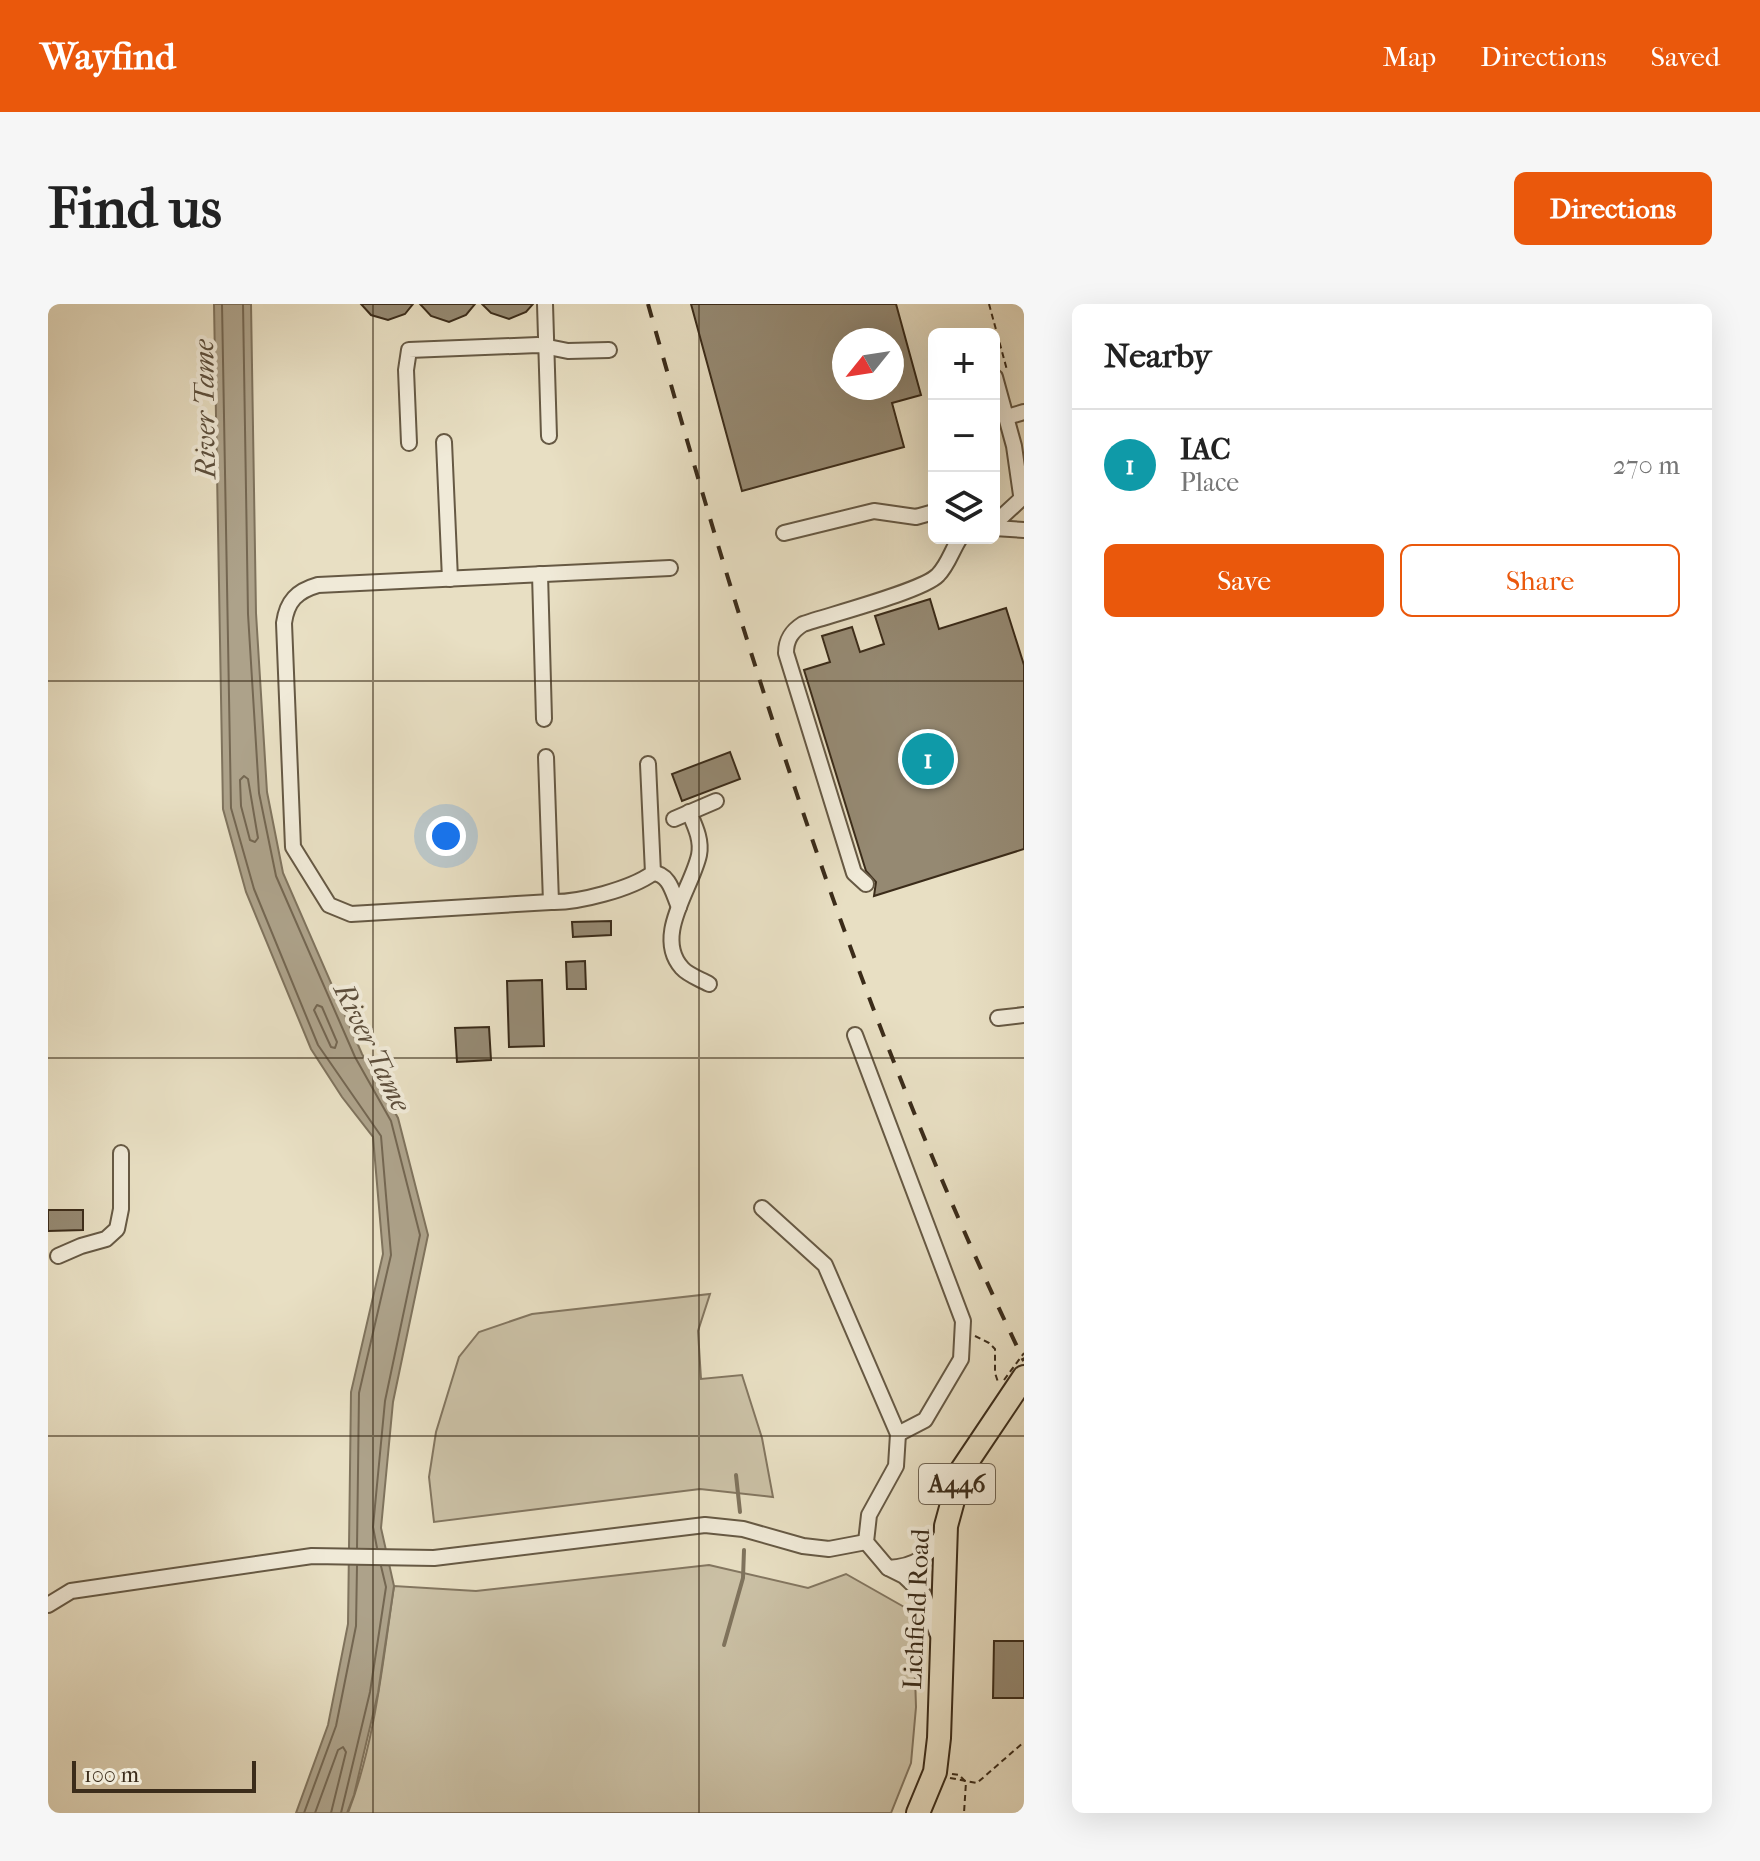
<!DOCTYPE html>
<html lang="en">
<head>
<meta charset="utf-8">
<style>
  :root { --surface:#fff; --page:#f6f6f6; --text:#222; --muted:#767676; --line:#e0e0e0; --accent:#ea580c }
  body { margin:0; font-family:"IM FELL French Canon",serif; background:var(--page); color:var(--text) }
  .controls { position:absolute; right:24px; top:24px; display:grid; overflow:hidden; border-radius:12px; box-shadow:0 8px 32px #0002 }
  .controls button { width:72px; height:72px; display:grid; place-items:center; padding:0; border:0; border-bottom:2px solid var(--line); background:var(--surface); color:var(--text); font:40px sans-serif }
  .compass { position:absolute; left:784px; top:24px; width:72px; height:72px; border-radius:50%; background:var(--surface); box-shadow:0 8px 32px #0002; rotate:240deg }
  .scale { position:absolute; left:24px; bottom:20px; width:184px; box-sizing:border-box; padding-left:8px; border:4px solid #3b2c1a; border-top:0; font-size:22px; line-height:28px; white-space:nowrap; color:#3b2c1a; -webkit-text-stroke:6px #f0ead8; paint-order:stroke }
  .you { position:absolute; left:398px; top:532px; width:28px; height:28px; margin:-20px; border:6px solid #fff; border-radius:50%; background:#1a73e8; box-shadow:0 0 0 12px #1a73e833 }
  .badge { display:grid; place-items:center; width:52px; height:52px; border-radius:50%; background:var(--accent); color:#fff; font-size:26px; font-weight:700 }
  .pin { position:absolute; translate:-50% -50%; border:4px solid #fff; box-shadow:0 2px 8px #0006 }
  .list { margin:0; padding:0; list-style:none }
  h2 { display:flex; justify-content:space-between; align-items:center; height:104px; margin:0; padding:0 32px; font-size:34px }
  h2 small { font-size:26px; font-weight:400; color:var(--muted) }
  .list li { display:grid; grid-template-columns:52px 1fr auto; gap:24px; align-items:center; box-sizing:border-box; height:112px; padding:0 32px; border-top:2px solid var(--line) }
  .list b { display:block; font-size:30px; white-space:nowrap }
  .list p { margin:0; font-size:26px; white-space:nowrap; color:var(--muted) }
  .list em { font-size:26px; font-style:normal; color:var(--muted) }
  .actions { display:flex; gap:16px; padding:24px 32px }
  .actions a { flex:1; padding:18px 0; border:2px solid var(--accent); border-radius:12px; text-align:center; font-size:28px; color:var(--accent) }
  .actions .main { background:var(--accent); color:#fff }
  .icon { flex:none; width:44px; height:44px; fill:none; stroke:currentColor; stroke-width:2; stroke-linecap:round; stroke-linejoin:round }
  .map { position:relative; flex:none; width:976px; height:1509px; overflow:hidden; border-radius:12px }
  header { display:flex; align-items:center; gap:48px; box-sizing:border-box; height:112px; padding:0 40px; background:var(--accent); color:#fff }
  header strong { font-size:38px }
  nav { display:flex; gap:44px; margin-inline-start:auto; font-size:28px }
  .intro { display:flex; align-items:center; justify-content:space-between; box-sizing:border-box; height:192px; padding:0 48px }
  h1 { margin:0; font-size:56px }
  .button { padding:20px 36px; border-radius:12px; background:var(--accent); color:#fff; font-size:28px; font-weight:700 }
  main { display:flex; gap:48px; padding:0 48px }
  aside { flex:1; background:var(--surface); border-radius:12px; box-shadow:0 8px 32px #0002 }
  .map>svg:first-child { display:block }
</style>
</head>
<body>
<header>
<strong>Wayfind</strong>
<nav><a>Map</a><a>Directions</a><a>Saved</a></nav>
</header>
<div class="intro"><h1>Find us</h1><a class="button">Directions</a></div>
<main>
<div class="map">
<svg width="976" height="1509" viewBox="0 0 976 1509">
  <rect width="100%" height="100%" fill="#e8dfc3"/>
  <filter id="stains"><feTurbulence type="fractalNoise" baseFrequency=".0025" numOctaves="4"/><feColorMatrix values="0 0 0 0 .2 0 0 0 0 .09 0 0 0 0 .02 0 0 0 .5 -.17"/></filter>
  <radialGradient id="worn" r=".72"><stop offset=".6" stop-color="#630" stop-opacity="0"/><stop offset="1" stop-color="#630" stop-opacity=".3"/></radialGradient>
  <!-- green -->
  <g fill="#cbc1a6" stroke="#837660" stroke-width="2">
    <polygon points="662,990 650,1027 653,1075 694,1071 714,1134 725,1193 652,1185 386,1218 381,1173 388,1128 411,1053 431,1028 484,1010"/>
    <path d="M661,1261L760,1284L798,1270L865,1308L868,1403L863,1459L843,1509H300C327,1439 335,1356 346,1282L428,1287Z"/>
  </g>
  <!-- water -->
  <polygon fill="#ada28a" stroke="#7f735d" stroke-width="2" points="166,0 203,0 208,309 219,488 235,569 314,750 350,814 380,931 345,1098 333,1224 346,1282 330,1389 306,1491 299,1509 248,1509 280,1421 300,1320 303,1088 335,950 325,833 294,793 263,745 198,588 175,505"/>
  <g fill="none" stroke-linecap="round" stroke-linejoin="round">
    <!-- shore -->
    <g stroke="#746752" stroke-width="2">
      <polyline points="174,0 183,504 206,585 270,741 333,832 343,951 311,1089 309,1244"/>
      <polyline points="195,0 200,310 211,489 228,572 307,753 343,817 372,931 337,1097 325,1223 329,1244"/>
      <polygon points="196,472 200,475 210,534 207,538 202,536 193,502 192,476"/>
      <polygon points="269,701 274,703 289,738 287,744 283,743 266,706"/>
      <polyline points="256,1509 288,1422 308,1322 309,1262"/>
      <polyline points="267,1509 290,1446 295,1443 298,1448 283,1509"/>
      <polyline points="293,1509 322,1388 338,1283 333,1262"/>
    </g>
    <!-- stream -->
    <g stroke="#7f735d" stroke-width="4">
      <polyline points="688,1171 692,1208"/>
      <polyline points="676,1341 695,1274 696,1246"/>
    </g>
  </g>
  <!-- building -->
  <g fill="#958972" stroke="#3b2c1a" stroke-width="2" fill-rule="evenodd">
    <polygon points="313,0 365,0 357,10 340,16 323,11"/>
    <polygon points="372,0 427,0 418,11 401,18 383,12"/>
    <polygon points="434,0 485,0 478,8 461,15 443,9"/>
    <path d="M643,0H848L873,91L844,99L856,143L694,187ZM796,36H844V84H796Z"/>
    <polygon points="882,295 891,325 958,304 976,361 976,545 826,592 828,578 818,567 756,366 782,358 774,332 804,323 812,348 836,340 827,312"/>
    <polygon points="682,448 692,475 634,497 624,470"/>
    <polygon points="563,617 563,631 525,633 524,618"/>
    <polygon points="537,657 538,685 519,685 518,658"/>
    <polygon points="494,676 496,742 461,743 459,677"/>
    <polygon points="441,723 443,756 409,758 407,724"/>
    <polygon points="0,906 35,906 35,926 0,927"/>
    <polygon points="946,1337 976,1337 976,1394 945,1394"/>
  </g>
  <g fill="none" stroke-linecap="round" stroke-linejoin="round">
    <!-- minor casing -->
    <g stroke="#665944" stroke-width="18">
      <g id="minor">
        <polyline points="497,0 501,132"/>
        <polyline points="947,73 966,142 973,191"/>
        <polyline points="959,113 976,108"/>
        <polyline points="396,138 402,275"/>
        <polyline points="361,139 358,66 361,46 490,41 520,47 561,46"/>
        <polyline points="946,220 972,196"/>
        <polyline points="946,224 976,226"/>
        <polyline points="736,229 826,207 868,213 886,208"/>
        <polyline points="492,270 496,415"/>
        <path d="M498,453L503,598C530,599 583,585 605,569L600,460"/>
        <path d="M641,508C647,522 654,536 651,551C644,584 605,632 634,664C640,671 652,675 661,680"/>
        <polyline points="626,515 668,497"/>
        <path d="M605,569C622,570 625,590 631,603"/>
        <path d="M818,580L806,569L738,349C738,335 744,327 755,320C781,311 875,287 890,271C900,261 904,246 912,234"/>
        <path d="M503,598L303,610L281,601L245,543L236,319C239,297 249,287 270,281L622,264"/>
        <polyline points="950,714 976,711"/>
        <polyline points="807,731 915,1017 913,1055 877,1116 850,1130"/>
        <polyline points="714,904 777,961 850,1130 848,1162 821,1211 818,1238 840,1264 856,1272 876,1291 889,1329"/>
        <polyline points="10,952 33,942 58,935 69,925 73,905 73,849"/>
        <path d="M840,1264C868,1263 883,1251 896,1227"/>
        <polyline points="0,1301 23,1287 264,1252 386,1254 657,1221 695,1225 755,1242 781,1245 818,1238"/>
      </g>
    </g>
    <!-- highway casing -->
    <g stroke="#3b2c1a" stroke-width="26">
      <polyline id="highway" points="870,1509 887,1468 891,1434 898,1222 913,1167 976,1073"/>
    </g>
    <!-- path -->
    <g stroke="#3b2c1a" stroke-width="2" stroke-dasharray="6 4" stroke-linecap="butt">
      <polyline points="941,0 959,66"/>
      <polyline points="927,1032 941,1039 947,1045 947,1069 950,1078"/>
      <polyline points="904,1470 911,1471 918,1478 916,1509"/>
      <polyline points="902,1474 929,1479 976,1438"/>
    </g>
    <!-- minor -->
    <use href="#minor" stroke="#f0ead8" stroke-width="14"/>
    <!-- highway -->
    <use href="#highway" stroke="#e8dfc3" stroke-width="22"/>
    <!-- rail -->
    <path stroke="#3b2c1a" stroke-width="4" stroke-dasharray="14 14" stroke-linecap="butt" d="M600,0C702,361 812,718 976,1057"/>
    <!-- path-bridge -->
    <polyline stroke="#3b2c1a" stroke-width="2" stroke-dasharray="6 4" stroke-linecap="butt" points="956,1076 976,1049"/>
  </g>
  <!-- grid -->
  <path fill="none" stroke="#3b2c1a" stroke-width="2" stroke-opacity="0.55" d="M325,0V1509M651,0V1509M0,377H976M0,754H976M0,1132H976"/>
  <g text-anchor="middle" stroke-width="8" stroke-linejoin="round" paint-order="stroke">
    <!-- shield labels -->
    <rect fill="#f0ead8" stroke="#716553" stroke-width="2" x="871" y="1160" width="76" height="40" rx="6"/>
    <g font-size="24" font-weight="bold" fill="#3b2c1a">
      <text x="909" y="1188">A446</text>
    </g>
    <!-- street labels -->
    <g font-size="26" fill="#3b2c1a" stroke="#f0ead8">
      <text transform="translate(868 1305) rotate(-87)" y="9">Lichfield Road</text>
    </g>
    <!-- water labels -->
    <g font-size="28" font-style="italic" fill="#5d4f3c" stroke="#f0ead8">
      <text transform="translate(156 105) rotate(-91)" y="10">River Tame</text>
      <text transform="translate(325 743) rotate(64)" y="10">River Tame</text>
    </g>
  </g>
  <rect width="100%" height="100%" filter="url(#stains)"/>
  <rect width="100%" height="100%" fill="url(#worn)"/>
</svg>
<div class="controls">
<button>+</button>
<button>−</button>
<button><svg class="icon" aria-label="layers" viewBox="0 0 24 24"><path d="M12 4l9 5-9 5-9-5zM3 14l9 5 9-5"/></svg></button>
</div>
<svg class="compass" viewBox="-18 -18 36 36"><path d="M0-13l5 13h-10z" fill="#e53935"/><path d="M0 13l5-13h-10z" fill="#767676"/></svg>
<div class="scale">100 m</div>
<div class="you"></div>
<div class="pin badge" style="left:880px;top:455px;background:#0f9aa8">1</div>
</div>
<aside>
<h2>Nearby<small></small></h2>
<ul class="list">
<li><span class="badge" style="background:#0f9aa8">1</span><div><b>IAC</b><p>Place</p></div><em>270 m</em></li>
</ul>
<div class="actions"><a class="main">Save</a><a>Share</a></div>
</aside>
</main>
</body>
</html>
